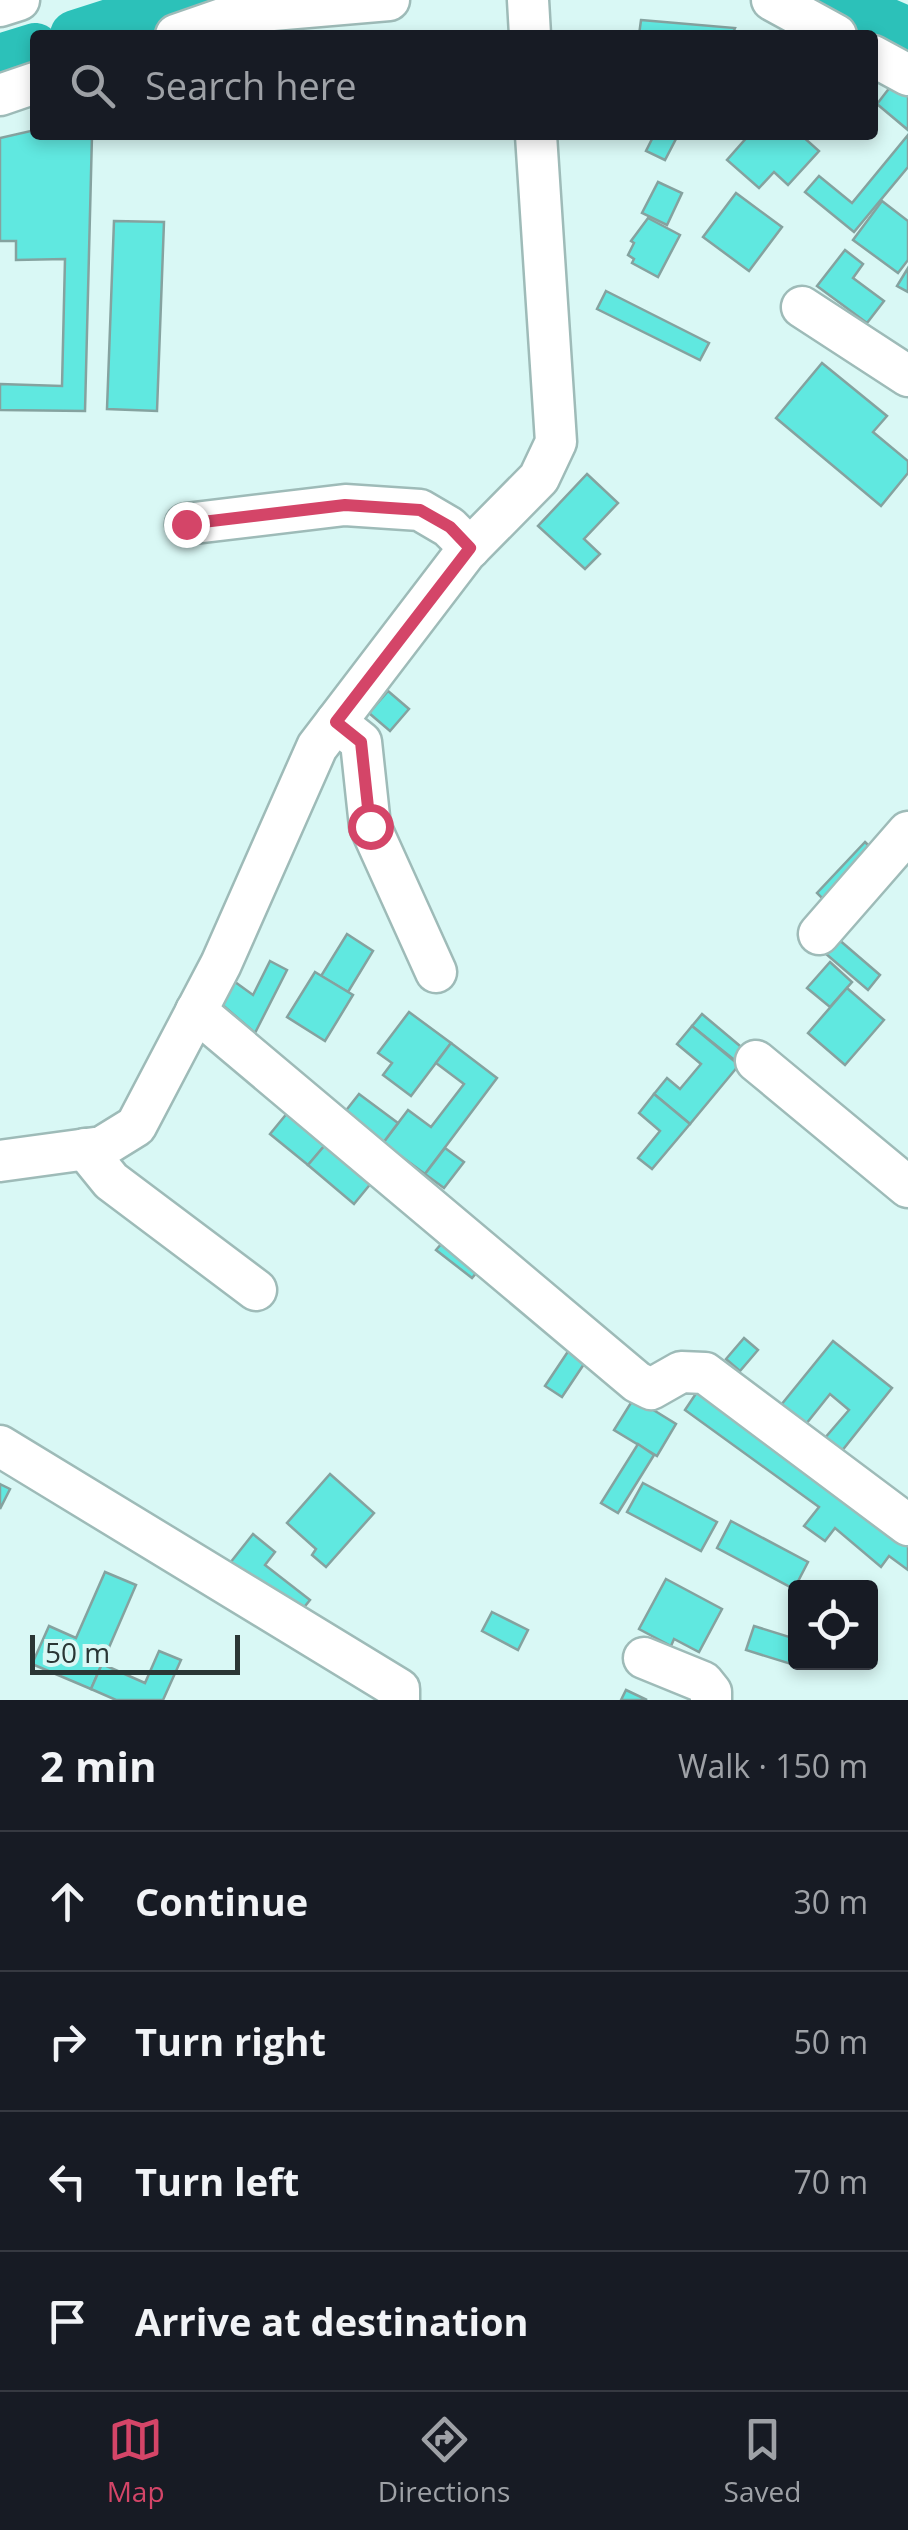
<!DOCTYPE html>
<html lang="en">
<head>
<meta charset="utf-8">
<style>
  :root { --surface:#171b24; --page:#242831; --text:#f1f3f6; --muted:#9ea1a6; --line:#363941; --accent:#d44568 }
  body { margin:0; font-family:"Open Sans",sans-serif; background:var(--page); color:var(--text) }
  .controls { position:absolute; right:30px; bottom:30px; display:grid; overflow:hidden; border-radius:10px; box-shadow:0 5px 15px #0003 }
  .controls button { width:90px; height:90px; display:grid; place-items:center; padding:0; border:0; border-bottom:2px solid var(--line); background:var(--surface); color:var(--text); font:50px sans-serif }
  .scale { position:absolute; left:30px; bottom:25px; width:210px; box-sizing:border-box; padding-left:10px; border:5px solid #2a3635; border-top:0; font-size:28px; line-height:35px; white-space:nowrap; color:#2a3635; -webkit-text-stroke:8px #d9f8f5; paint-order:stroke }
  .stop { position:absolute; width:30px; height:30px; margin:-22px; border:8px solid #d44568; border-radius:50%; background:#fff }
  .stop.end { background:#d44568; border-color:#fff; box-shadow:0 2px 10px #0008 }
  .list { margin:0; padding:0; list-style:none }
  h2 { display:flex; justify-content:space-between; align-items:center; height:130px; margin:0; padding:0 40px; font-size:42px }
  h2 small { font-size:32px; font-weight:400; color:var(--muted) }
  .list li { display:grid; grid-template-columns:65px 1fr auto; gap:30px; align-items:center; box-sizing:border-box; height:140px; padding:0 40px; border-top:2px solid var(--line) }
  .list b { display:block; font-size:38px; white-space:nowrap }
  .list em { font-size:32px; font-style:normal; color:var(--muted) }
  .icon { flex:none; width:55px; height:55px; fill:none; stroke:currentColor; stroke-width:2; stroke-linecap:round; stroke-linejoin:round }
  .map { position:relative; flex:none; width:908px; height:1700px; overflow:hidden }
  .search { position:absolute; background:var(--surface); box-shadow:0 5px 15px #0003; left:30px; right:30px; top:30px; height:110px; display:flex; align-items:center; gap:25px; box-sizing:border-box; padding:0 35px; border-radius:10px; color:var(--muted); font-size:38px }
  .sheet { height:690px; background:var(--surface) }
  nav { display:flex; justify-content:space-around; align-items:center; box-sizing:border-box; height:140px; border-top:2px solid var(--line); background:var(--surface); font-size:28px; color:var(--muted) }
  nav a { display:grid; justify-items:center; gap:5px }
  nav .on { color:var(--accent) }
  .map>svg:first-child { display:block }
</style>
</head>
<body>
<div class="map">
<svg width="908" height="1700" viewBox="0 0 908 1700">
  <rect width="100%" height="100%" fill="#d9f8f5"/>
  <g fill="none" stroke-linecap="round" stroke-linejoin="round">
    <!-- river -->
    <g stroke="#2cc1b9" stroke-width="50">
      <polyline points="834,0 908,32"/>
      <polyline points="75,35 185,0"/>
      <polyline points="0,59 35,48"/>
    </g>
  </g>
  <!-- building -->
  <g fill="#60e8e0" stroke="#85a29f" stroke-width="2.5">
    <polygon points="641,20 735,28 732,35 639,35"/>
    <polygon points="894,82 908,93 908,130 877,104"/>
    <polygon points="35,130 35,135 92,135 85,411 0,410 0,384 62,386 65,259 16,260 16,241 0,241 0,138"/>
    <polygon points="654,135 678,135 665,160 646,151"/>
    <polygon points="749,135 801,135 819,151 788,185 774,172 759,188 727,160"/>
    <polygon points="908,135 908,167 854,232 805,192 819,176 852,203"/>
    <polygon points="658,182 682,193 667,225 642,213"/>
    <polygon points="736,193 782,227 749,271 703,237"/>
    <polygon points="882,201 908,221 908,260 898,273 853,240"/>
    <polygon points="648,218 680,235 658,277 632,263 634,259 628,255 634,243 631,241"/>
    <polygon points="114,221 164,222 157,411 107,409"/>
    <polygon points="845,250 863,264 853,278 884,301 867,323 817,286"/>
    <polygon points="908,268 908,292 897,286"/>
    <polygon points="606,291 709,343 700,360 597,309"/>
    <polygon points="822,363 887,416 873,432 908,461 908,473 881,506 776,418"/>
    <polygon points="587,474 618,503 584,539 600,554 585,569 538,526"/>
    <polygon points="388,691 409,709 390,731 369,713"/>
    <polygon points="865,842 880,857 831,907 817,893"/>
    <polygon points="830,932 880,975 868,990 818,947"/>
    <polygon points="347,934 373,951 348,992 321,976"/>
    <polygon points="270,961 287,970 255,1033 219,1002 235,982 253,995"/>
    <polygon points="830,962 852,982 830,1007 807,988"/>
    <polygon points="315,972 353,995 325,1041 287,1017"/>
    <polygon points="847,988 884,1020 845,1065 808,1033"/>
    <polygon points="409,1012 451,1043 411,1096 383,1075 392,1063 378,1053"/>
    <polygon points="702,1014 746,1051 737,1062 692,1026"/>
    <polygon points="692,1026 739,1065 690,1124 654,1094 667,1078 680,1089 701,1064 677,1044"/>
    <polygon points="451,1043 497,1078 425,1174 383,1143 408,1110 431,1127 464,1084 436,1063"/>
    <polygon points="359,1094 398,1123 383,1143 344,1113"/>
    <polygon points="654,1094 690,1124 652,1169 638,1158 660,1131 639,1113"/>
    <polygon points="293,1106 331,1138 308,1165 270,1134"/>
    <polygon points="331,1138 377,1176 354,1204 308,1165"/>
    <polygon points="445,1148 464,1162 444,1188 425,1174"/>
    <polygon points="448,1236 484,1264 472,1278 436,1250"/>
    <polygon points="744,1338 758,1350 740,1371 726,1359"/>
    <polygon points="833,1341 892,1388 841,1452 824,1439 849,1410 830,1394 806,1424 781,1405"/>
    <polygon points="573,1344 590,1355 562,1397 545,1386"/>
    <polygon points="699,1389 908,1540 908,1570 889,1556 881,1567 835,1528 825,1541 804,1526 819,1507 685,1410"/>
    <polygon points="634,1398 676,1424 657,1456 614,1430"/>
    <polygon points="638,1444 654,1455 618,1513 601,1503"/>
    <polygon points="330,1474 374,1513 326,1567 312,1555 316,1549 287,1523"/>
    <polygon points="643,1483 717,1522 701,1551 627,1512"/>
    <polygon points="0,1484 10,1489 0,1509"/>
    <polygon points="731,1521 808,1562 794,1589 717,1548"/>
    <polygon points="253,1534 275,1552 265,1565 310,1600 297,1616 230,1563"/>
    <polygon points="105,1572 136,1585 91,1689 32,1664 49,1626 76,1638"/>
    <polygon points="666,1579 722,1609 699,1652 674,1639 671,1646 639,1629"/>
    <polygon points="492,1612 528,1630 518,1650 482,1631"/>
    <polygon points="754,1626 796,1639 791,1664 746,1650"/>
    <polygon points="159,1651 181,1660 163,1700 116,1700 91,1689 102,1664 145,1683"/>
    <polygon points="626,1690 647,1700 621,1700"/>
  </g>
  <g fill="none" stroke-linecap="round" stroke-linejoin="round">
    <!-- minor casing -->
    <g stroke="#9ebbb8" stroke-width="45">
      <g id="minor">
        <polyline points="528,0 530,35"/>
        <polyline points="772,0 836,35"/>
        <polyline points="0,6 19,0"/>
        <polyline points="176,35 239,13 389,0"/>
        <polyline points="873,56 908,75"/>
        <polyline points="0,95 35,83"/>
        <polyline points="802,307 908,376"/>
        <polyline points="186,524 345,505 420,510 449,527 470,548"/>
        <polyline points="336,722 361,742 370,826 436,972"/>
        <polyline points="819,934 908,832"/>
        <polyline points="196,1011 637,1382 651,1389 681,1372 705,1373 908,1525"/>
        <polyline points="756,1061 908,1187"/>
        <polyline points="85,1149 111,1181 256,1290"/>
        <polyline points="0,1161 102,1147 136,1126 221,964 317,747 465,553 539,478 556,442 536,135"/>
        <polyline points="0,1446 399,1689 399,1700"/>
        <polyline points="644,1658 703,1682 711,1692 711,1700"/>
      </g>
    </g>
    <!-- minor -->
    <use href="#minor" stroke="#fff" stroke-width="40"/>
  </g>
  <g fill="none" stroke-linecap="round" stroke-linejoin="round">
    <!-- route -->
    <polyline stroke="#d44568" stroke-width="12" points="186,524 345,505 420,510 450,527 470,548 336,722 361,742 370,826"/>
  </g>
</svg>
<div class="controls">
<button><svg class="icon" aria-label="locate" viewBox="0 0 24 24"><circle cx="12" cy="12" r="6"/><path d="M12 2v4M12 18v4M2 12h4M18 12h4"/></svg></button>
</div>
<div class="scale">50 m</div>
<div class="stop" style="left:370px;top:826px"></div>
<div class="stop end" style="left:186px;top:524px"></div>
<div class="search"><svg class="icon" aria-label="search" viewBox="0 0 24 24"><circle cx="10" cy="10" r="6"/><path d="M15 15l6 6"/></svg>Search here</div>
</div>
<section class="sheet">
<h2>2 min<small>Walk · 150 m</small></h2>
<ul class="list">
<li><svg class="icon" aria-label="ahead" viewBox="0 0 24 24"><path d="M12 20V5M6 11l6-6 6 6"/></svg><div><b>Continue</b></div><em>30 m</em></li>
<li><svg class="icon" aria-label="right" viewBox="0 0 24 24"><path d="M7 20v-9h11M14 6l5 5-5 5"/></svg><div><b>Turn right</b></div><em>50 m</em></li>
<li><svg class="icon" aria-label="left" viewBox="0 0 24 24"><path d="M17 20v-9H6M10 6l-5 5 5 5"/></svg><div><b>Turn left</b></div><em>70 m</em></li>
<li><svg class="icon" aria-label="arrive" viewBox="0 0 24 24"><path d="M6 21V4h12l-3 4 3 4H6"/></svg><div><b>Arrive at destination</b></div></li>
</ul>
</section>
<nav>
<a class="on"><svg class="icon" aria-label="map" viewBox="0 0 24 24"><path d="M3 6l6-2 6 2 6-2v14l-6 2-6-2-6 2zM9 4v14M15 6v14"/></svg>Map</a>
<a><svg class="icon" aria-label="directions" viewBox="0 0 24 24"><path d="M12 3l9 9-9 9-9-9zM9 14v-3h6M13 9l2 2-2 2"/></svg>Directions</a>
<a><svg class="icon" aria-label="saved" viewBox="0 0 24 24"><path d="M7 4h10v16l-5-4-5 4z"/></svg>Saved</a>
</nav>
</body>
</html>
